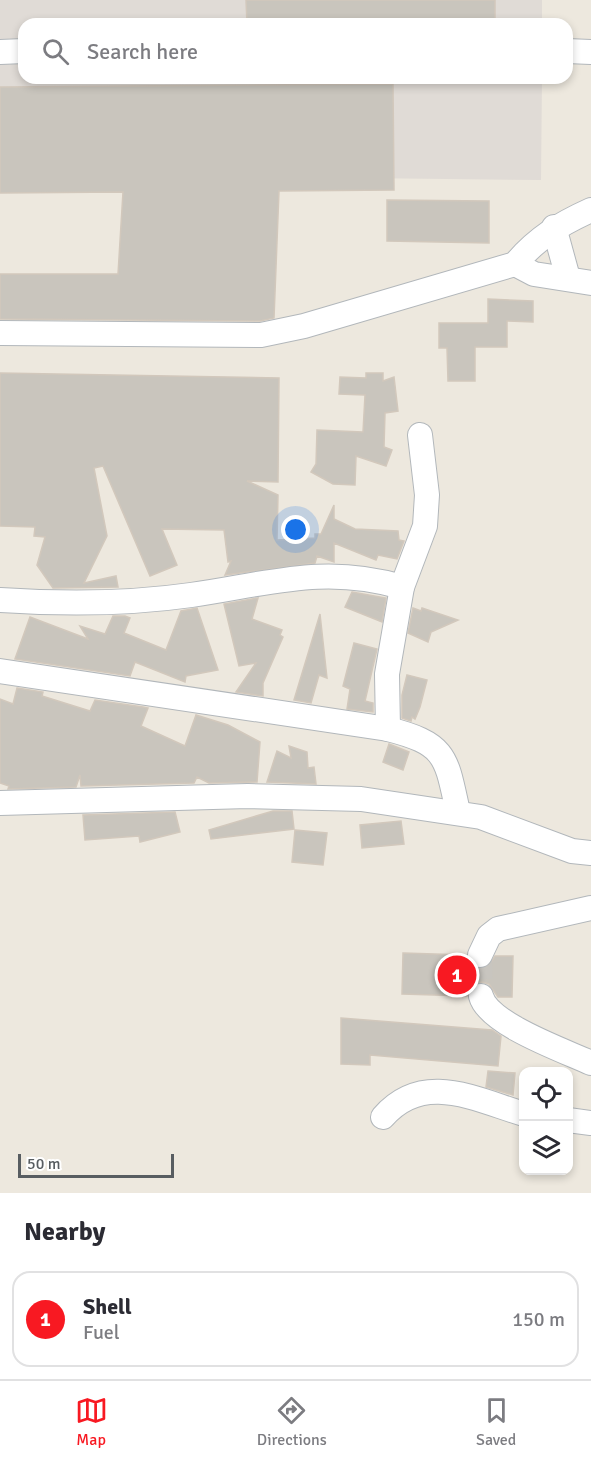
<!DOCTYPE html>
<html lang="en">
<head>
<meta charset="utf-8">
<style>
  :root { --surface:#fff; --page:#f2f2f3; --text:#2b2b33; --muted:#7c7c81; --line:#e1e1e2; --accent:#f81922 }
  body { margin:0; font-family:Signika,sans-serif; background:var(--page); color:var(--text) }
  .controls { position:absolute; right:18px; bottom:18px; display:grid; overflow:hidden; border-radius:12px; box-shadow:0 3px 9px #0003 }
  .controls button { width:54px; height:54px; display:grid; place-items:center; padding:0; border:0; border-bottom:2px solid var(--line); background:var(--surface); color:var(--text); font:30px sans-serif }
  .scale { position:absolute; left:18px; bottom:15px; width:156px; box-sizing:border-box; padding-left:6px; border:3px solid #585d61; border-top:0; font-size:16px; line-height:21px; white-space:nowrap; color:#585d61; -webkit-text-stroke:4px #fff; paint-order:stroke }
  .you { position:absolute; left:296px; top:530px; width:21px; height:21px; margin:-15px; border:4px solid #fff; border-radius:50%; background:#1a73e8; box-shadow:0 0 0 9px #1a73e833 }
  .badge { display:grid; place-items:center; width:39px; height:39px; border-radius:50%; background:var(--accent); color:#fff; font-size:20px; font-weight:700 }
  .pin { position:absolute; translate:-50% -50%; border:3px solid #fff; box-shadow:0 2px 6px #0006 }
  .list { margin:0; padding:0; list-style:none }
  h2 { display:flex; justify-content:space-between; align-items:center; height:78px; margin:0; padding:0 24px; font-size:26px }
  h2 small { font-size:20px; font-weight:400; color:var(--muted) }
  .list li { display:grid; grid-template-columns:39px 1fr auto; gap:18px; align-items:center; box-sizing:border-box; height:96px; margin:0 12px 12px; padding:0 12px; border:2px solid var(--line); border-radius:18px }
  .list b { display:block; font-size:22px; white-space:nowrap }
  .list p { margin:0; font-size:20px; white-space:nowrap; color:var(--muted) }
  .list em { font-size:20px; font-style:normal; color:var(--muted) }
  .icon { flex:none; width:33px; height:33px; fill:none; stroke:currentColor; stroke-width:2; stroke-linecap:round; stroke-linejoin:round }
  .map { position:relative; flex:none; width:591px; height:1193px; overflow:hidden }
  .search { position:absolute; background:var(--surface); box-shadow:0 3px 9px #0003; left:18px; right:18px; top:18px; height:66px; display:flex; align-items:center; gap:15px; box-sizing:border-box; padding:0 21px; border-radius:18px; color:var(--muted); font-size:22px }
  .sheet { height:186px; background:var(--surface) }
  nav { display:flex; justify-content:space-around; align-items:center; box-sizing:border-box; height:84px; border-top:2px solid var(--line); background:var(--surface); font-size:16px; color:var(--muted) }
  nav a { display:grid; justify-items:center; gap:3px }
  nav .on { color:var(--accent) }
  .map>svg:first-child { display:block }
</style>
</head>
<body>
<div class="map">
<svg width="591" height="1193" viewBox="0 0 591 1193">
  <rect width="100%" height="100%" fill="#ede8de"/>
  <!-- industrial -->
  <polygon fill="#e0dbd6" points="0,0 542,0 542,24 24,24 24,78 542,78 541,180 0,174"/>
  <!-- building -->
  <g fill="#c9c5bd" stroke="#d2c8bc" stroke-width="1.5">
    <polygon points="246,0 495,0 495,22 247,24"/>
    <polygon points="393,84 394,190 279,191 274,318 260,321 0,319 0,274 118,274 123,192 0,193 0,87"/>
    <polygon points="387,200 489,201 489,243 387,241"/>
    <polygon points="488,299 533,301 533,322 507,321 507,347 475,347 475,381 448,381 447,348 439,348 439,323 488,323"/>
    <polygon points="0,373 279,378 278,482 247,481 278,495 277,540 315,538 315,534 321,534 334,505 334,519 355,529 398,531 399,540 404,541 397,559 378,555 376,560 334,543 334,562 317,556 315,563 225,575 231,561 228,562 224,530 162,529 177,565 150,576 103,466 94,468 107,536 84,583 116,576 118,587 53,588 37,565 45,537 34,536 35,527 0,526"/>
    <polygon points="366,373 383,373 383,381 394,377 398,411 385,413 384,447 392,450 386,466 356,456 355,485 333,484 311,472 316,464 317,430 363,432 365,395 339,394 340,377 366,378"/>
    <polygon points="352,592 386,598 382,622 345,607"/>
    <polygon points="258,598 252,619 282,630 280,635 283,637 263,683 263,696 236,692 256,663 239,666 224,604"/>
    <polygon points="197,608 218,670 186,676 185,682 135,662 130,676 15,659 30,617 88,639 80,626 105,634 113,616 125,616 130,618 124,633 166,650 181,611"/>
    <polygon points="413,608 421,611 422,608 458,620 431,632 428,642 408,633"/>
    <polygon points="320,614 327,678 319,675 311,703 294,700"/>
    <polygon points="354,643 377,649 365,701 373,703 373,712 347,709 350,689 343,686"/>
    <polygon points="407,675 427,680 420,707 415,719 412,717 411,721 402,718 402,695"/>
    <polygon points="17,688 43,692 42,696 90,711 95,700 143,707 148,708 141,726 185,746 196,715 228,725 260,742 257,782 209,783 197,777 194,783 81,786 80,775 76,787 8,789 9,786 0,783 0,699 13,704"/>
    <polygon points="389,744 409,752 403,770 383,762"/>
    <polygon points="289,746 307,752 308,768 314,767 316,784 267,782 277,751 291,758"/>
    <polygon points="273,811 292,811 294,829 211,839 209,830"/>
    <polygon points="175,812 180,832 140,842 139,836 85,840 83,815"/>
    <polygon points="401,821 404,844 362,848 360,825"/>
    <polygon points="295,830 327,833 323,865 292,862"/>
    <polygon points="403,953 466,955 469,964 481,969 489,966 495,956 513,956 512,997 498,997 489,984 482,982 474,984 467,996 402,994"/>
    <polygon points="341,1018 492,1030 501,1036 498,1066 370,1055 370,1065 341,1064"/>
    <polygon points="488,1071 515,1073 513,1095 486,1087"/>
  </g>
  <g fill="none" stroke-linecap="round" stroke-linejoin="round">
    <!-- minor-tunnel -->
    <polyline stroke="#c8c5bf" stroke-width="24" stroke-dasharray="24 12" stroke-linecap="butt" points="480,955 481,996"/>
    <!-- minor casing -->
    <g stroke="#b2b7bb" stroke-width="26">
      <g id="minor">
        <polyline points="567,51 591,52"/>
        <polyline points="0,52 24,51"/>
        <polyline points="554,227 568,278"/>
        <polyline points="515,264 534,274 591,283"/>
        <path d="M0,333L261,335L304,326L515,264C537,238 560,224 591,210"/>
        <path d="M0,600C63,604 129,604 191,595C268,584 324,564 402,587"/>
        <path d="M0,671L388,729C447,744 446,757 458,812"/>
        <polyline points="388,729 387,674 402,587 425,526 427,495 420,435"/>
        <polyline points="0,803 248,796 361,799 481,817 572,851 591,853"/>
        <polyline points="480,955 489,936 498,929 591,908"/>
        <path d="M481,996C488,1024 565,1051 591,1063"/>
        <path d="M383,1117C423,1071 474,1099 524,1114"/>
        <polyline points="568,1120 591,1123"/>
      </g>
    </g>
    <!-- minor -->
    <use href="#minor" stroke="#fff" stroke-width="24"/>
  </g>
</svg>
<div class="controls">
<button><svg class="icon" aria-label="locate" viewBox="0 0 24 24"><circle cx="12" cy="12" r="6"/><path d="M12 2v4M12 18v4M2 12h4M18 12h4"/></svg></button>
<button><svg class="icon" aria-label="layers" viewBox="0 0 24 24"><path d="M12 4l9 5-9 5-9-5zM3 14l9 5 9-5"/></svg></button>
</div>
<div class="scale">50 m</div>
<div class="you"></div>
<div class="pin badge" style="left:457px;top:975px">1</div>
<div class="search"><svg class="icon" aria-label="search" viewBox="0 0 24 24"><circle cx="10" cy="10" r="6"/><path d="M15 15l6 6"/></svg>Search here</div>
</div>
<section class="sheet">
<h2>Nearby<small></small></h2>
<ul class="list">
<li><span class="badge">1</span><div><b>Shell</b><p>Fuel</p></div><em>150 m</em></li>
</ul>
</section>
<nav>
<a class="on"><svg class="icon" aria-label="map" viewBox="0 0 24 24"><path d="M3 6l6-2 6 2 6-2v14l-6 2-6-2-6 2zM9 4v14M15 6v14"/></svg>Map</a>
<a><svg class="icon" aria-label="directions" viewBox="0 0 24 24"><path d="M12 3l9 9-9 9-9-9zM9 14v-3h6M13 9l2 2-2 2"/></svg>Directions</a>
<a><svg class="icon" aria-label="saved" viewBox="0 0 24 24"><path d="M7 4h10v16l-5-4-5 4z"/></svg>Saved</a>
</nav>
</body>
</html>
